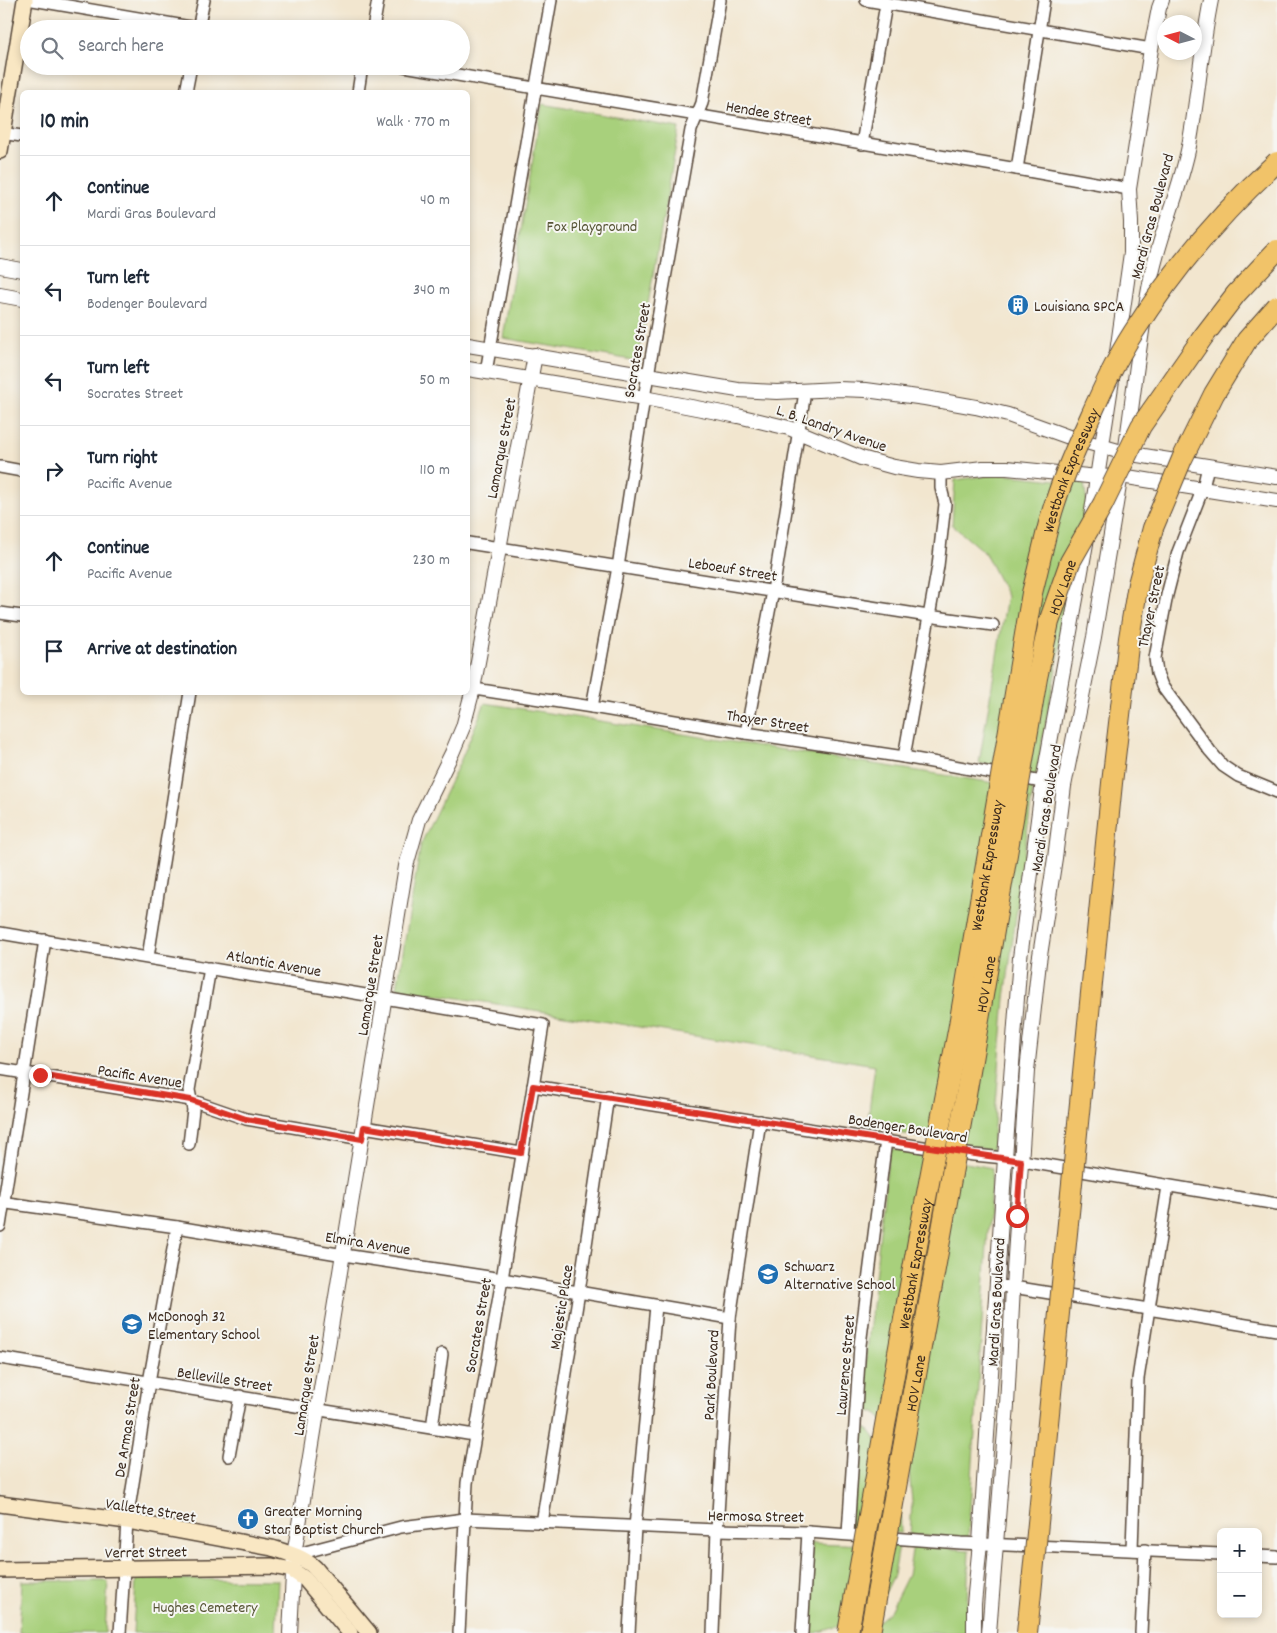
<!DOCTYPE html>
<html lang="en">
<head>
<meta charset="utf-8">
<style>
  :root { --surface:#fff; --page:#f2f2f3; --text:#1f2937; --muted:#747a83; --line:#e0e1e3 }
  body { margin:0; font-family:Dekko,sans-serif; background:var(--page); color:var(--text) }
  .controls { position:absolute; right:15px; bottom:15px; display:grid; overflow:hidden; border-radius:8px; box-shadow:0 2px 8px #0003 }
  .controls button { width:45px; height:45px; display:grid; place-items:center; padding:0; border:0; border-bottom:1px solid var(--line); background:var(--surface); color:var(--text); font:25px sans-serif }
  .compass { position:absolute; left:1157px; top:15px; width:45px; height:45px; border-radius:50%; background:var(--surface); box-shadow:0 2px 8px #0003; rotate:276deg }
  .stop { position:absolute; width:15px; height:15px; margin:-11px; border:4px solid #d93025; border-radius:50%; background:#fff }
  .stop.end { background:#d93025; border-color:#fff; box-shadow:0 1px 5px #0008 }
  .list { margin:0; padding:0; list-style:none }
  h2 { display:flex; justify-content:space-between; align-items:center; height:65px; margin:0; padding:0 20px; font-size:21px }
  h2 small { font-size:16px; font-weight:400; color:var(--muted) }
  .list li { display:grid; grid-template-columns:32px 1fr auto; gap:15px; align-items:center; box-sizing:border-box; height:90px; padding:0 20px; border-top:1px solid var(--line) }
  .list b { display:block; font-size:19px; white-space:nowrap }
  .list p { margin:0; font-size:16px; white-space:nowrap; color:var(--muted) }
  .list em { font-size:16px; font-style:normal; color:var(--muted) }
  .icon { flex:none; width:28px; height:28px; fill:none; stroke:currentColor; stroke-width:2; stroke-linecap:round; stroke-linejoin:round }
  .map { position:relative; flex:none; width:1277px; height:1633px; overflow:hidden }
  .search { position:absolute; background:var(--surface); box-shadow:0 2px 8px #0003; left:20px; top:20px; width:450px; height:55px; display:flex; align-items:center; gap:12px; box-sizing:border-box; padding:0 18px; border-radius:28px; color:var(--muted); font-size:19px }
  .panel { position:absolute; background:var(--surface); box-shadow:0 2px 8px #0003; left:20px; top:90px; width:450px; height:605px; border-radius:8px }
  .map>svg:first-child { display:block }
</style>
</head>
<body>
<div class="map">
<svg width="1277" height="1633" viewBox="0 0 1277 1633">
  <rect width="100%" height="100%" fill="#f6f6f2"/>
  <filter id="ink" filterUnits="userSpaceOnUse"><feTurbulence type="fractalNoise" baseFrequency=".02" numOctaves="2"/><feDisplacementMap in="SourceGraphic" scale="10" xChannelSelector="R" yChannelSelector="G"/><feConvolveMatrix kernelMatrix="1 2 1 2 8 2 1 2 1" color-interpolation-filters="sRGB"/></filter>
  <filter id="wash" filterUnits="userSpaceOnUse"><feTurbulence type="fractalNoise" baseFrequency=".0096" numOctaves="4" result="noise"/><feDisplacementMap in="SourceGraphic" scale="20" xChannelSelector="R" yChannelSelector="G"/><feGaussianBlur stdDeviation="1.12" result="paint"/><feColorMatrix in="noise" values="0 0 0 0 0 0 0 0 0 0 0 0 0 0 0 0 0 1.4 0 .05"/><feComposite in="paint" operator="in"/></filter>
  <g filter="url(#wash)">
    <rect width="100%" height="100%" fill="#f2e6cf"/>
    <!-- green -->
    <g fill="#a8d07b" stroke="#727d4c">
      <polygon points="542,104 679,128 638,361 503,338"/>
      <polygon points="999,474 1084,483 1087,504 1036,775 979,763 1007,596 985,553 952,525 955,480"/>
      <polygon points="485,703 1033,789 1005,998 992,1150 867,1127 875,1065 397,988 421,844 460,762"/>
      <polygon points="889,1148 992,1168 968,1539 910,1535 912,1502 908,1459 893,1431 875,1413 861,1408"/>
      <polygon points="861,1424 869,1430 887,1453 900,1498 901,1533 848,1530"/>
      <polygon points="812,1543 899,1546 894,1575 884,1595 842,1625 816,1633 807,1633"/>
      <polygon points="913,1546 969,1550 966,1633 864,1633 890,1611 908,1575"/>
      <polygon points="136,1579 278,1580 276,1633 133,1633"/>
      <polygon points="22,1581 108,1581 105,1633 19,1633"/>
    </g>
  </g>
  <g filter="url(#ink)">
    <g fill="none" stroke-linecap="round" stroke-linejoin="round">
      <!-- minor casing -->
      <g stroke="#564639" stroke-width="14">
        <g id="minor">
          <polyline points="33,0 202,29"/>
          <polyline points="866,0 1151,49"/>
          <polyline points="198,29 204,0"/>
          <polyline points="373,29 378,0"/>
          <polyline points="404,66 1017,169 1129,189"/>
          <polyline points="186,92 191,66"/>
          <polyline points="358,92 362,66"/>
          <polyline points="0,133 22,136"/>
          <polyline points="862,144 886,4"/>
          <polyline points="1017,169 1044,0"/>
          <polyline points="486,372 551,0"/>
          <polyline points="1208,466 1203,488 1178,552 1167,595 1155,658 1157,673 1162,686 1210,751 1223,766 1238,776 1277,792"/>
          <polyline points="0,467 22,471"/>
          <polyline points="468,543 928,616 993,625"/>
          <polyline points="0,613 22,616"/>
          <polyline points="468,688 592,707 746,733 904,757 1064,786"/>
          <polyline points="592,707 618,567 644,398 691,130 702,103 720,0"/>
          <polyline points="746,733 773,591 805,392"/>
          <polyline points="904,757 938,566 945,504 941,488 941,473"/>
          <polyline points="0,933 543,1025 502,1279 467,1483 459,1633"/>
          <polyline points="148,957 190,692"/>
          <polyline points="0,1069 191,1100 246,1119 362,1139"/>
          <polyline points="533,1086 974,1155 1005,1158 1277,1204"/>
          <polyline points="364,1127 521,1153"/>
          <polyline points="189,1144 193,1110 189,1090 210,968"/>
          <polyline points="0,1202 177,1227 344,1255 502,1279 730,1318"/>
          <polyline points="0,1226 45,940"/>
          <polyline points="997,1286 1013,1287 1277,1330"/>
          <polyline points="0,1358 474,1435"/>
          <polyline points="432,1428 442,1354"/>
          <polyline points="229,1456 240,1396"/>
          <polyline points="542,1523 579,1292 608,1096"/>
          <polyline points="848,1534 860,1345 886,1140"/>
          <polyline points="1132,1549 1138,1379 1168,1186"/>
          <polyline points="294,1555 401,1527 465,1519 717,1530 808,1532 961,1543 1221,1554"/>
          <polyline points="1258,1556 1277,1557"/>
          <polyline points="120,1633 127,1521 149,1382 177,1227"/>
          <polyline points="629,1633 635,1527 656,1306"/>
          <polyline points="713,1633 717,1530 730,1318 760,1121"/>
          <polyline points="802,1633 808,1532"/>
          <polyline points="1141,1633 1145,1550"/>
        </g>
      </g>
      <!-- tertiary casing -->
      <g stroke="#564639" stroke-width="16">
        <g id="tertiary">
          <polyline points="0,266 22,270"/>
          <polyline points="0,295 22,299"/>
          <polyline points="468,345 738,390 777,392 838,389 866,390 925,398 976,407 1008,415 1069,437 1125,453 1277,477"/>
          <polyline points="1117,352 1131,253 1131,222 1129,189 1151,49 1159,8 1162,0"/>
          <polyline points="468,369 644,398 738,416 789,428 861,458 894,467 918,471 941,473 983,468 1007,468 1098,477 1121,476 1277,501"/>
          <path d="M1126,447C1134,390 1140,334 1151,278C1160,233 1180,191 1189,146C1198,98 1201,49 1211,0"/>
          <polyline points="1091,517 1112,380"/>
          <polyline points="290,1633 294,1555 406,866 419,820 452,753 463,727 473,689 535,355"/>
          <polyline points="974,1633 974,1604 980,1543 1005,1158 1020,958 1043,781 1087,538"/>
          <polyline points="989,1633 1007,1405 1013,1287 1027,1071 1039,962 1055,858 1064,786 1094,637 1120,480"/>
        </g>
      </g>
      <!-- secondary casing -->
      <g stroke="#564639" stroke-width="18">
        <g id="secondary">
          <polyline points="0,151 25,0"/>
          <path d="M0,1504L127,1521L272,1548C288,1553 303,1557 315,1568L369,1633"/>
          <polyline points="0,1570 272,1566 292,1570 305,1579 350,1633"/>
        </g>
      </g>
      <!-- minor -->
      <use href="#minor" stroke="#fff" stroke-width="11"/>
      <!-- tertiary -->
      <use href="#tertiary" stroke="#fff" stroke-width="14"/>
      <!-- secondary -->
      <use href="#secondary" stroke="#f9e7c3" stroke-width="15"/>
      <!-- motorway-bridge casing -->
      <g stroke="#564639" stroke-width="22" stroke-linecap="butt">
        <g id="motorway-bridge">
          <path id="s1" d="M848,1633L919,1235L958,1031L1032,593C1038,570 1043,546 1049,523C1058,489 1072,456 1087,424C1101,393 1115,361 1133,333C1173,270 1222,212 1277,162"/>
          <path id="s2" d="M870,1633L966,1095L1037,678L1049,622L1070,562L1103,504L1141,426L1203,337L1236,294L1277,250"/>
          <polyline points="1027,1633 1112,783 1129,638 1138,584 1153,528 1182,459 1214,394 1247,340 1277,306"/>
        </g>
      </g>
      <!-- motorway-bridge -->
      <use href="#motorway-bridge" stroke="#f1c369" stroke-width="20"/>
    </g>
  </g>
  <g fill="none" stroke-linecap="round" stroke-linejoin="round" filter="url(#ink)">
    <!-- route -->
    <polyline stroke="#d93025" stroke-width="6" points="40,1075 191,1100 246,1119 362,1139 364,1127 521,1153 533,1086 1021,1161 1017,1216"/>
  </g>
  <!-- icons -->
  <defs>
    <g id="building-disc" transform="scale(1.125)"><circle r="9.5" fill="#1f6fb2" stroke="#f6f6f2"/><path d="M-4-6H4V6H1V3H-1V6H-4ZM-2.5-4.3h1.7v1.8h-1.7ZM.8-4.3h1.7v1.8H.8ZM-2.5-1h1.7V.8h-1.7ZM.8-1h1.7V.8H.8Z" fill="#fff"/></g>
    <g id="school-disc" transform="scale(1.125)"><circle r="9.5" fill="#1f6fb2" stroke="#f6f6f2"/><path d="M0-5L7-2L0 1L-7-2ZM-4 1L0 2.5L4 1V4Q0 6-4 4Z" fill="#fff"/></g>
    <g id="church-disc" transform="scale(1.125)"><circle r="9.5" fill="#1f6fb2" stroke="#f6f6f2"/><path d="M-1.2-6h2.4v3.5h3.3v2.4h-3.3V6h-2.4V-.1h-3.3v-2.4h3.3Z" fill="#fff"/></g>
  </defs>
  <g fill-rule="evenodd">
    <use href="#building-disc" x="1018" y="305"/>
    <use href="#school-disc" x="768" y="1274"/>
    <use href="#school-disc" x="132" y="1324"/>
    <use href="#church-disc" x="248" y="1519"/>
  </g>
  <g text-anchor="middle" stroke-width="4" stroke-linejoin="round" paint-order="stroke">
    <!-- street labels -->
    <g font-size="16" fill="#3b2a1e" stroke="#f6f6f2">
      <text transform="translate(769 112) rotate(10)" y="6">Hendee Street</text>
      <text transform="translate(1151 216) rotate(-75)" y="6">Mardi Gras Boulevard</text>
      <text transform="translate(636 350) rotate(-80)" y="6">Socrates Street</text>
      <text transform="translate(832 427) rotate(19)" y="6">L. B. Landry Avenue</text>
      <text transform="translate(500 448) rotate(-79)" y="6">Lamarque Street</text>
      <text dy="6" stroke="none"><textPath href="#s1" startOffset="1185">Westbank Expressway</textPath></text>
      <text transform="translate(733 568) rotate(9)" y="6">Leboeuf Street</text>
      <text dy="6" stroke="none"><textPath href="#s2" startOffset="1064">HOV Lane</textPath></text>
      <text transform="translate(1150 606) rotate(-78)" y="6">Thayer Street</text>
      <text transform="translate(768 720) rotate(9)" y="6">Thayer Street</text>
      <text transform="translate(1045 808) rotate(-81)" y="6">Mardi Gras Boulevard</text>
      <text dy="6" stroke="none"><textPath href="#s1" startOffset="780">Westbank Expressway</textPath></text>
      <text transform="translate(274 962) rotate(10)" y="6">Atlantic Avenue</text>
      <text transform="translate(369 985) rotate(-81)" y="6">Lamarque Street</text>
      <text dy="6" stroke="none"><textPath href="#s2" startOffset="659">HOV Lane</textPath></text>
      <text transform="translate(140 1075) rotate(9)" y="6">Pacific Avenue</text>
      <text transform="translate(908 1127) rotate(9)" y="6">Bodenger Boulevard</text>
      <text transform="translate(368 1242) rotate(9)" y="6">Elmira Avenue</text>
      <text dy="6" stroke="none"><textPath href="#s1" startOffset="375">Westbank Expressway</textPath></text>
      <text transform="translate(995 1302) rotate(-87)" y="6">Mardi Gras Boulevard</text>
      <text transform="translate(560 1307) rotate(-81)" y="6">Majestic Place</text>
      <text transform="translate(477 1325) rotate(-80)" y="6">Socrates Street</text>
      <text transform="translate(844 1365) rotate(-85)" y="6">Lawrence Street</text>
      <text transform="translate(710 1375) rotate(-87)" y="6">Park Boulevard</text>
      <text transform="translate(225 1378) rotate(9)" y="6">Belleville Street</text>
      <text dy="6" stroke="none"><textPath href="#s2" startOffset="254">HOV Lane</textPath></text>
      <text transform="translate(305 1385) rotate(-81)" y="6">Lamarque Street</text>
      <text transform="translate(126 1427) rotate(-81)" y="6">De Armas Street</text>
      <text transform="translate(151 1509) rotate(9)" y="6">Vallette Street</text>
      <text transform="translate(756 1515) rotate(1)" y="6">Hermosa Street</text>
      <text transform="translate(146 1551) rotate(-1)" y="6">Verret Street</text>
    </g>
    <!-- park labels -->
    <g font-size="16" fill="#565435" stroke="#f6f6f2">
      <text x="592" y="231">Fox Playground</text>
      <text x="205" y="1612">Hughes Cemetery</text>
    </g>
    <!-- poi labels -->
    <g font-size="16" fill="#3b2a1e" stroke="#f6f6f2" text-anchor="start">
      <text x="1034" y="311">Louisiana SPCA</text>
      <text x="784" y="1271">Schwarz<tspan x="784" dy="18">Alternative School</tspan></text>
      <text x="148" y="1321">McDonogh 32<tspan x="148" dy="18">Elementary School</tspan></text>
      <text x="264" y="1516">Greater Morning<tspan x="264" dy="18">Star Baptist Church</tspan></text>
    </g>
  </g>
</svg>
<div class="controls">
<button>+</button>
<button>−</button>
</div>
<svg class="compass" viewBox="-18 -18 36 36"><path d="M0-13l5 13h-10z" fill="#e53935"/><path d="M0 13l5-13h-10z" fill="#747a83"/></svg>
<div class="stop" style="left:1017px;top:1216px"></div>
<div class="stop end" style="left:40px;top:1075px"></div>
<div class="search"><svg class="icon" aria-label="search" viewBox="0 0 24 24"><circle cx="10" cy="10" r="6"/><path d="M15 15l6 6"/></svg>Search here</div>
<section class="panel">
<h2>10 min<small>Walk · 770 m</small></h2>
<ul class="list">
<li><svg class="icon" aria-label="ahead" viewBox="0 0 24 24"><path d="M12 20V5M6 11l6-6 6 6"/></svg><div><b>Continue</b><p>Mardi Gras Boulevard</p></div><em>40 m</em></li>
<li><svg class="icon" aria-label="left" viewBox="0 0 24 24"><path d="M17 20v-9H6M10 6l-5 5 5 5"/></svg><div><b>Turn left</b><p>Bodenger Boulevard</p></div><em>340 m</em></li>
<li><svg class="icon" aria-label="left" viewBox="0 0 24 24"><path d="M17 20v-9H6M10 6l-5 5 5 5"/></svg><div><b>Turn left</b><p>Socrates Street</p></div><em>50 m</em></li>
<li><svg class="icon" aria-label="right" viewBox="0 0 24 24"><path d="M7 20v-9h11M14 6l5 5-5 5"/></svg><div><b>Turn right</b><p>Pacific Avenue</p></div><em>110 m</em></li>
<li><svg class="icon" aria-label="ahead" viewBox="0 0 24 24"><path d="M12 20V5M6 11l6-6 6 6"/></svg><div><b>Continue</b><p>Pacific Avenue</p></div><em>230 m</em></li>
<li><svg class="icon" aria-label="arrive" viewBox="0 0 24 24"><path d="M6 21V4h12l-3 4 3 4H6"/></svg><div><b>Arrive at destination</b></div></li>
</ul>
</section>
</div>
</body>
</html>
